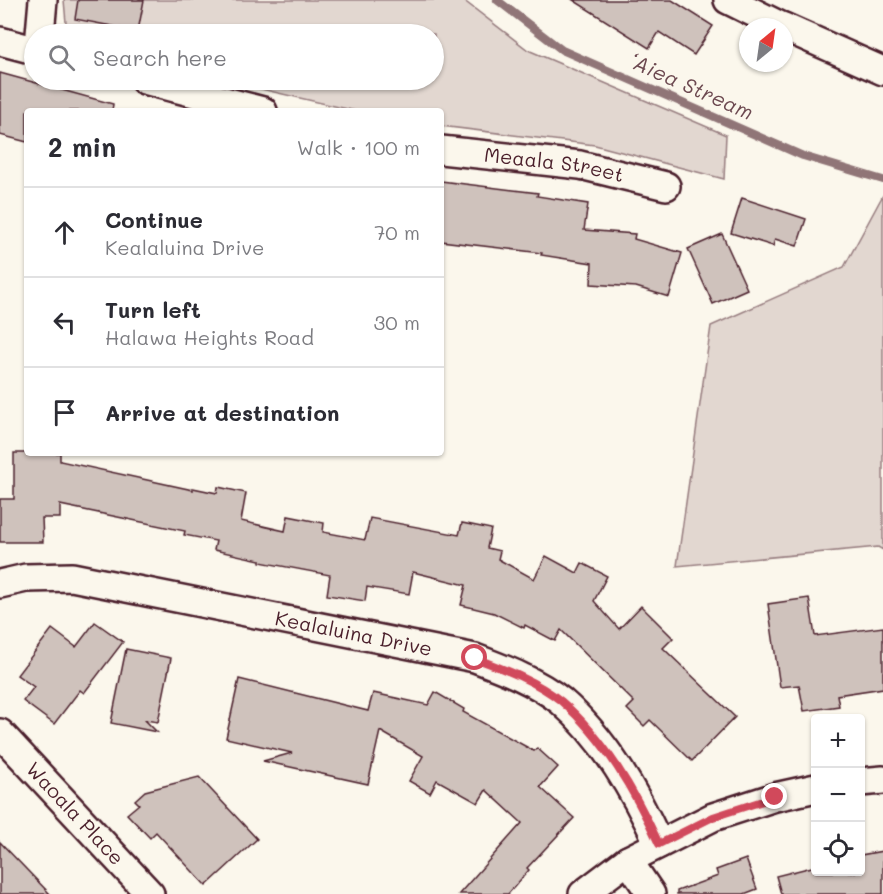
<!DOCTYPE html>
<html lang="en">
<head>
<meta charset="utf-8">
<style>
  :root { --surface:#fff; --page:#f7f7f7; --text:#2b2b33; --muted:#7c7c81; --line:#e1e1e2 }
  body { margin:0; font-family:Mali,sans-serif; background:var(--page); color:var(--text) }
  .controls { position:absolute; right:18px; bottom:18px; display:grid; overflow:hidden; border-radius:6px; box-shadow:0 2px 4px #0004 }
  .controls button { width:54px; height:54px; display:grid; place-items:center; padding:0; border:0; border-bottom:2px solid var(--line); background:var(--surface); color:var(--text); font:30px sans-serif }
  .compass { position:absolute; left:739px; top:18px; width:54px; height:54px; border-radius:50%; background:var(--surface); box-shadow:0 2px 4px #0004; rotate:29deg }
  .stop { position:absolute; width:18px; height:18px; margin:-14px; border:4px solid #d1495b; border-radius:50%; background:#fff }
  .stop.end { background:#d1495b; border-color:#fff; box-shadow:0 2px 6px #0008 }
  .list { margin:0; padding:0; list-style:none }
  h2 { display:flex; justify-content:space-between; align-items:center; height:78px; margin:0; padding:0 24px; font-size:26px }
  h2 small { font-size:20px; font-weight:400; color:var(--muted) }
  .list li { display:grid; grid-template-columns:39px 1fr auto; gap:18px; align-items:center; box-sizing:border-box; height:90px; padding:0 24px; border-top:2px solid var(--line) }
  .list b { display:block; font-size:22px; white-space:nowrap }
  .list p { margin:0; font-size:20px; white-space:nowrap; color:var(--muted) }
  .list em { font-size:20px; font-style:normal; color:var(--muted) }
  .icon { flex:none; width:33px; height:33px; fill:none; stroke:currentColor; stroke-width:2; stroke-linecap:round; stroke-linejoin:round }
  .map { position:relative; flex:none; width:883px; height:894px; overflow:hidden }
  .search { position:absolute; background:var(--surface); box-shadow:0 2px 4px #0004; left:24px; top:24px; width:420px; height:66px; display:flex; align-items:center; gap:15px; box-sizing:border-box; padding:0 21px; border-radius:33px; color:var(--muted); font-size:22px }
  .panel { position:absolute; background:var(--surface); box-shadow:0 2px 4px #0004; left:24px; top:108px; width:420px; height:348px; border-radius:6px }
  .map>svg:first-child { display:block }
</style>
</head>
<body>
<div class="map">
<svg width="883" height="894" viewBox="0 0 883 894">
  <rect width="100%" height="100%" fill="#fbf7ec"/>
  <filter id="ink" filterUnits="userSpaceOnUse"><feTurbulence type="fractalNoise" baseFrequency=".0167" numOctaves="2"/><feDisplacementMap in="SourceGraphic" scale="12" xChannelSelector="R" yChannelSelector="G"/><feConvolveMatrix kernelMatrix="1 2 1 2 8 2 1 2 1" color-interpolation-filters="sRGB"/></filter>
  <g filter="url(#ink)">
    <!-- green -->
    <g fill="#e2d7d0" stroke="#967b7e" stroke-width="1.5">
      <polygon points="64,0 463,0 528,50 726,135 724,179 595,145 441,126 441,111 356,111 222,80 434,80 434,34 67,34"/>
      <polygon points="883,195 883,550 878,547 677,566 711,326 844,267"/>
    </g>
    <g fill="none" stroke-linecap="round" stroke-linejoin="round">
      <!-- stream -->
      <polyline stroke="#907477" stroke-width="8" points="497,0 562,50 803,156 883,180"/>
    </g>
    <!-- building -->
    <g fill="#cfc2bc" stroke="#4a1f2b" stroke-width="1.5">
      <polygon points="78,0 144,0 138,31 75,19"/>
      <polygon points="573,0 672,0 713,26 694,55 659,32 649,48"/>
      <polygon points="0,73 113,104 112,111 27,111 27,142 0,135"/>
      <polygon points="441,181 538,193 537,196 588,204 584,230 635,234 634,239 682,253 669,297 636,287 591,284 592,263 541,255 542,253 441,241"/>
      <polygon points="742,198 806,219 797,246 775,239 773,246 731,233"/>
      <polygon points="722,234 747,289 713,304 688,249"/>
      <polygon points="14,453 60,453 60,461 193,490 193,488 217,493 218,487 246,493 241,521 285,531 288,516 324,523 323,532 365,540 370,518 459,535 462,523 491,529 487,548 500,551 498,559 534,579 546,556 577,573 582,563 607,576 594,601 619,629 641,606 673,638 663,648 735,717 692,761 650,720 644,726 627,709 634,702 561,630 555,641 525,625 524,628 494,613 461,605 466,585 413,572 409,594 367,587 365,601 327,595 330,575 260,562 260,560 214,550 216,541 184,535 185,531 60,505 60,518 42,518 43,542 0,542 0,499 14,499"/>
      <polygon points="809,598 815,636 883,627 883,688 837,695 839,706 804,711 799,685 780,687 768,604"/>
      <polygon points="95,622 123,642 84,693 80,690 54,724 23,701 34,687 17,675 52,629 76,647"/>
      <polygon points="126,649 171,658 158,722 145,720 157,732 111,723"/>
      <polygon points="239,679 368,711 373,693 428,705 435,692 464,709 463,712 534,751 537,748 558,767 540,787 574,818 527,868 529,870 508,894 459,894 522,823 486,790 478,803 437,780 430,793 409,781 423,756 380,731 368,784 263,761 292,753 226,738"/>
      <polygon points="199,777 257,839 206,886 156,832 150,838 127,814 139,804 135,800 145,791"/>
      <polygon points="0,842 50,894 0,894"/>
      <polygon points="883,851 883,894 781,894 776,876 816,866 816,872 861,872 861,855"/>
      <polygon points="746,859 757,889 744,894 677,894 677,891 718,876 716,870"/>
    </g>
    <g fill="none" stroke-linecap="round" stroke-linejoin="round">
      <!-- minor casing -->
      <g stroke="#4a1f2b" stroke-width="32">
        <g id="minor">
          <polyline points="728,0 783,27"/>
          <polyline points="784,27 883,71"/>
          <polyline points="40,34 43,0"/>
          <polyline points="0,41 34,50"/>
          <polyline points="144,80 263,111"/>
          <path id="s1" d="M441,150L580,165L666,186"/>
          <path id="s2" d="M0,584L26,578L72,577L475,658C504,669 536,681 561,701C605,739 635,792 659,844"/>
          <path id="s3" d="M0,733L150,894"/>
          <polyline points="860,782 883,780"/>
          <polyline points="628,860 651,894"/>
          <polyline points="583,894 628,860 713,817 775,797 816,788"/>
        </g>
      </g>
      <!-- minor -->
      <use href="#minor" stroke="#fbf7ec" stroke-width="27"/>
    </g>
  </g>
  <g fill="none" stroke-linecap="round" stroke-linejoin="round" filter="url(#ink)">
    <!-- route -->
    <path stroke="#d1495b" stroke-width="8" d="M475,658C504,669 536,681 561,701C605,739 635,792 659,844L713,817L775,797"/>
  </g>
  <g text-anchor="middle" stroke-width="5" stroke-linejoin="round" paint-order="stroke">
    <!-- street labels -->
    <g font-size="20" fill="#4a1f2b" stroke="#fbf7ec">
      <text dy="7" stroke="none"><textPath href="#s1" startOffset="114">Meaala Street</textPath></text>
      <text dy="7" stroke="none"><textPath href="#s2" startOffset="360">Kealaluina Drive</textPath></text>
      <text dy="7" stroke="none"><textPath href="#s3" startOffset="110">Waoala Place</textPath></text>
    </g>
    <!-- water labels -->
    <g font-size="21" font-style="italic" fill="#6d4a51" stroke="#fbf7ec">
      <text transform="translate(691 87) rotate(24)" y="7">ʻAiea Stream</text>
    </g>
  </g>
</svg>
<div class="controls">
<button>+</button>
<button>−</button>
<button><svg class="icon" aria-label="locate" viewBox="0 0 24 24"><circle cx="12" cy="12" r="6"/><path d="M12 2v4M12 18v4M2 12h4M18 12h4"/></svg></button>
</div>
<svg class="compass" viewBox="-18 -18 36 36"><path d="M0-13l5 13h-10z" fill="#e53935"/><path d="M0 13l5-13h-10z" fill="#7c7c81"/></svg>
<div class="stop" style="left:475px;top:658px"></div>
<div class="stop end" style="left:775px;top:797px"></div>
<div class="search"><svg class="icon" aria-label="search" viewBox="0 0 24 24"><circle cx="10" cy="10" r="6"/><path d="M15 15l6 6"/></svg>Search here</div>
<section class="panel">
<h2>2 min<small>Walk · 100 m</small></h2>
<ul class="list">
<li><svg class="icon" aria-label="ahead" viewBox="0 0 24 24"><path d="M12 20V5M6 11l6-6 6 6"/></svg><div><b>Continue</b><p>Kealaluina Drive</p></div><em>70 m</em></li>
<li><svg class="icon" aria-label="left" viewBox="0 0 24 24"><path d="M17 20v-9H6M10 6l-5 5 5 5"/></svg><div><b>Turn left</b><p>Halawa Heights Road</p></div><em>30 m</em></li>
<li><svg class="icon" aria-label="arrive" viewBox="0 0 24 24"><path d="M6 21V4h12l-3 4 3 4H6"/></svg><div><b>Arrive at destination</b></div></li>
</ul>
</section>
</div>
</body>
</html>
